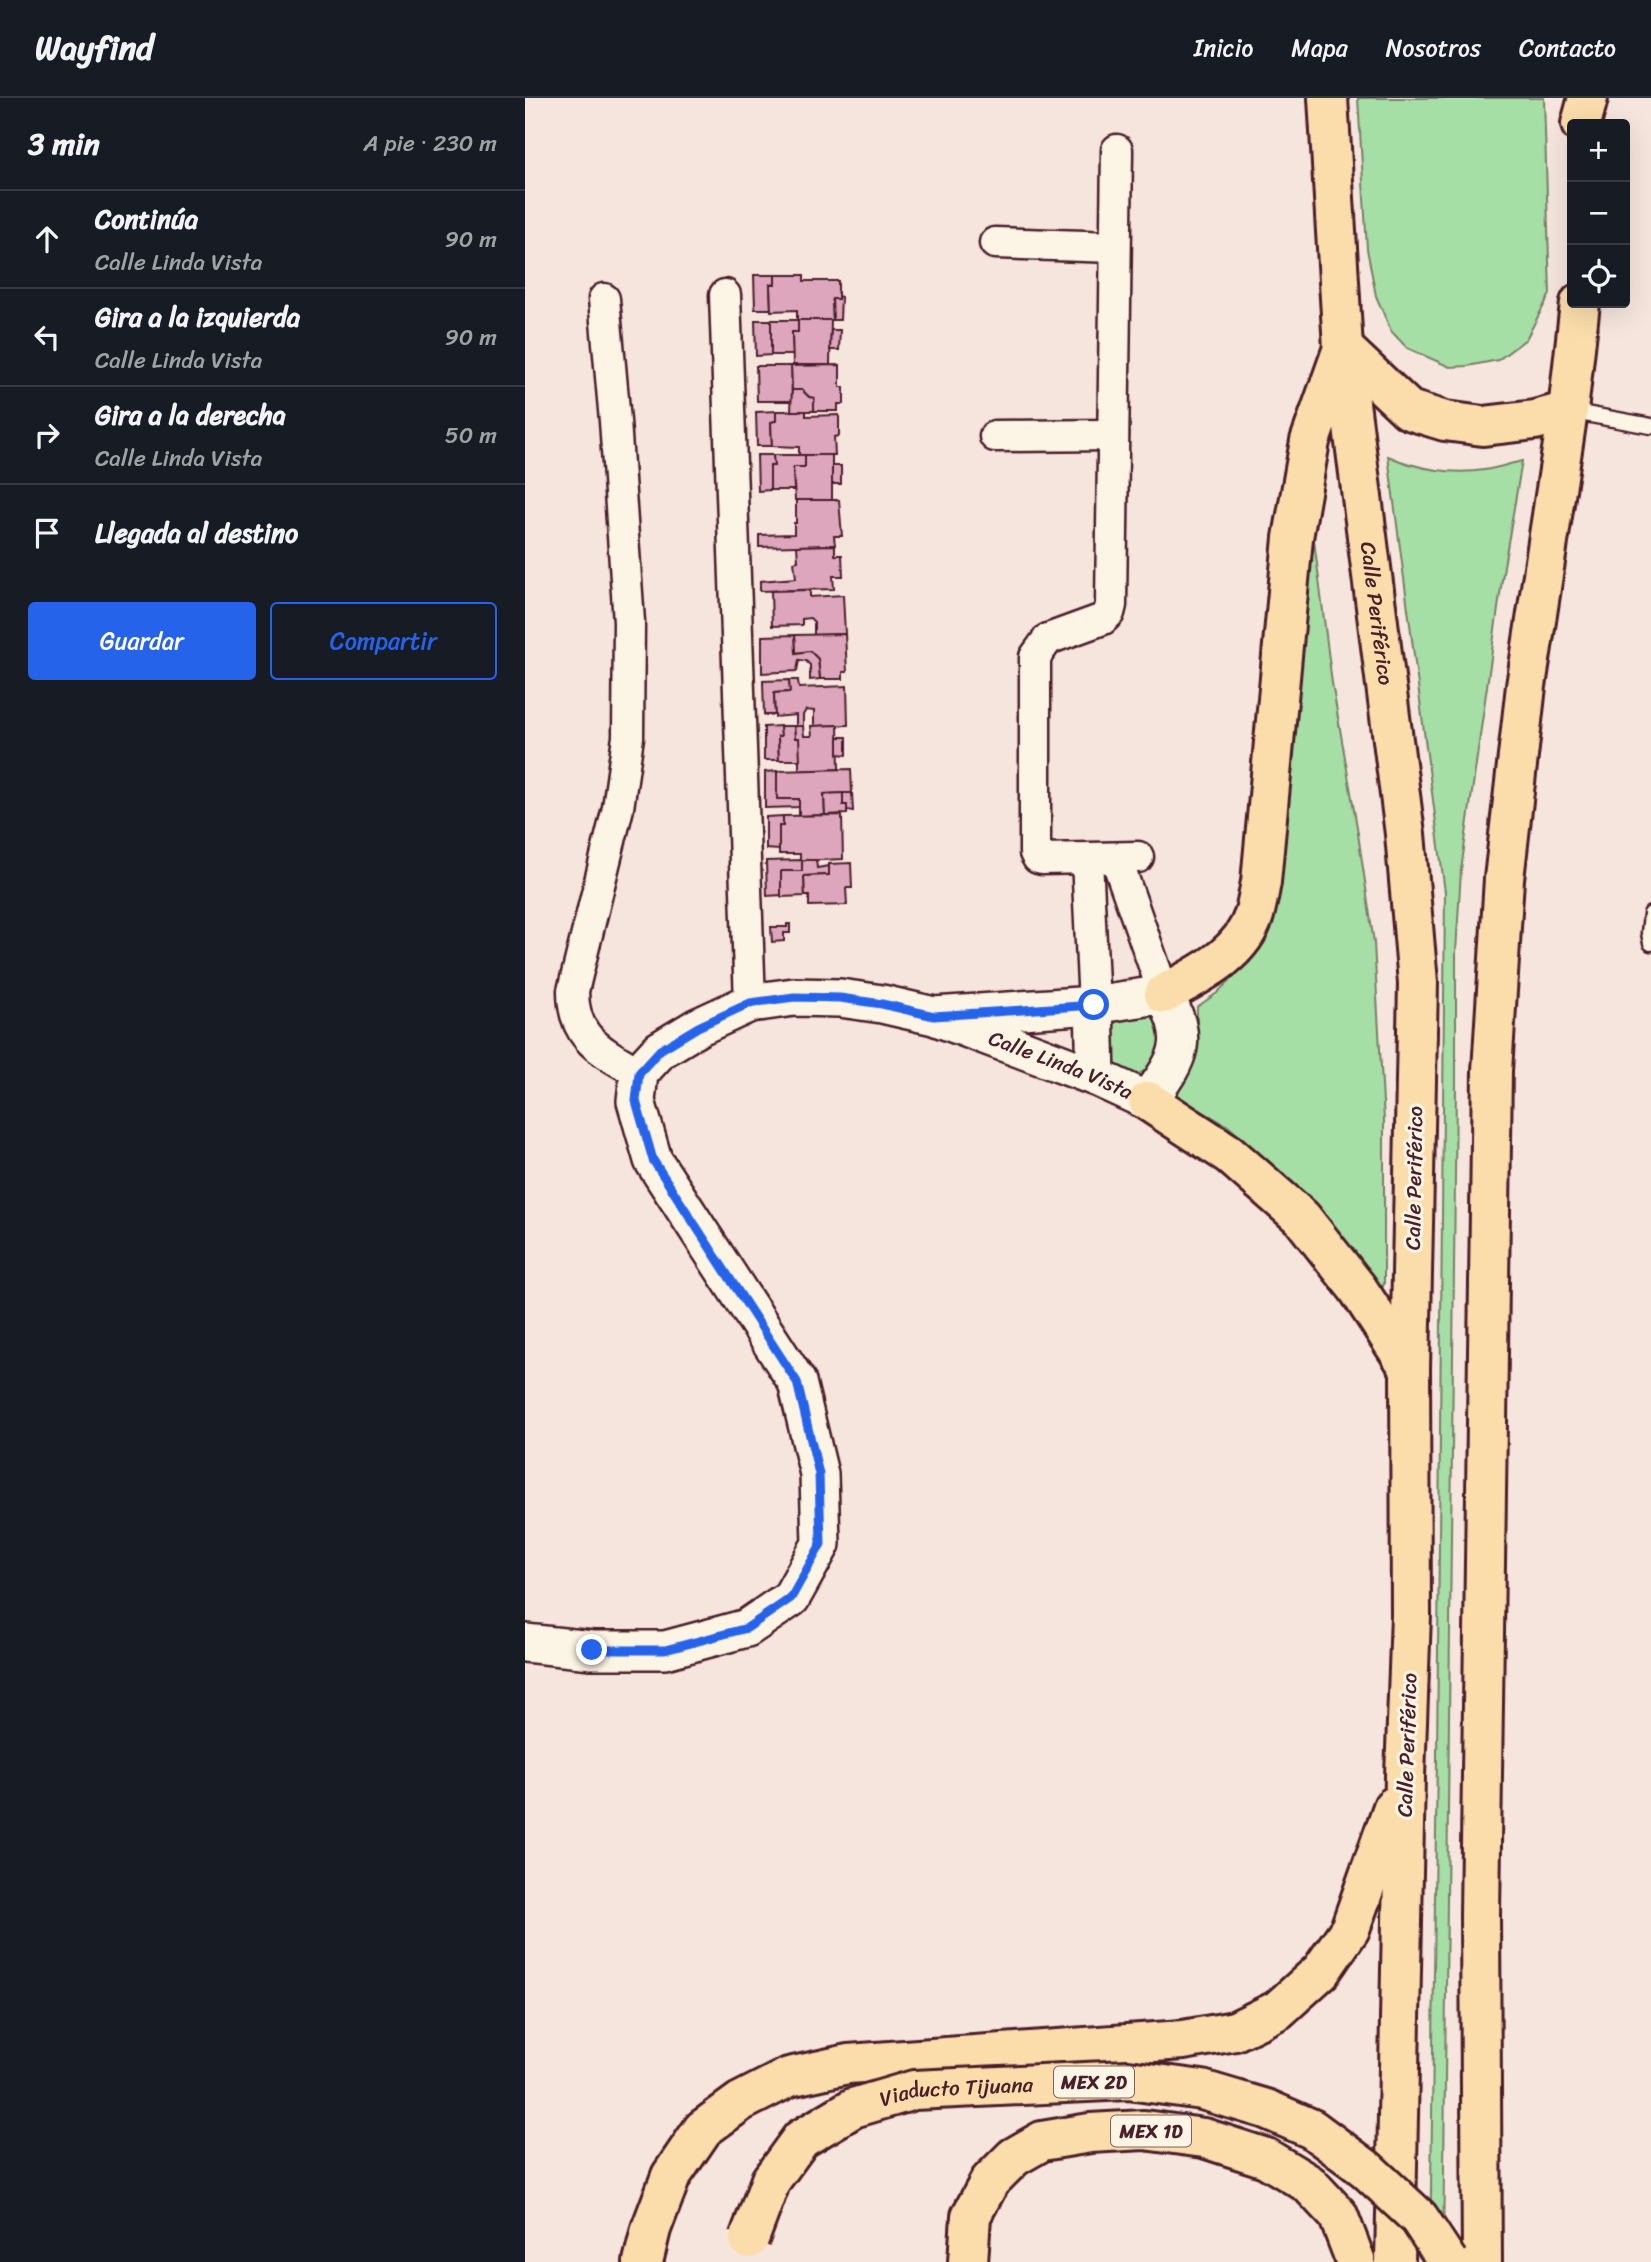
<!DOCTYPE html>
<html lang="es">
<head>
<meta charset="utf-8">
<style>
  :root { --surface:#171b24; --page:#242831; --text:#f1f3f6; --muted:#9ea1a6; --line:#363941; --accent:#2563eb }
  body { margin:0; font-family:Sriracha,sans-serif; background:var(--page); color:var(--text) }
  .controls { position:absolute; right:21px; top:21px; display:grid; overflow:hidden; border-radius:7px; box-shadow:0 7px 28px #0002 }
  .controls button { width:63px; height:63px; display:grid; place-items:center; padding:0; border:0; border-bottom:2px solid var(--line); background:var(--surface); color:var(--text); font:35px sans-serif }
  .stop { position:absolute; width:21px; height:21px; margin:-16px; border:5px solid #2563eb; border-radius:50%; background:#fff }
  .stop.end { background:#2563eb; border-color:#fff; box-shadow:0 2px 7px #0008 }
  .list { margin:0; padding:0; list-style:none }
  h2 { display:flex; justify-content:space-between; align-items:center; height:91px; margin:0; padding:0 28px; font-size:30px }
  h2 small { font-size:23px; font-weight:400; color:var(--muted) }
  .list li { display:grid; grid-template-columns:46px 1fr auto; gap:21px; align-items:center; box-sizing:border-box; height:98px; padding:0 28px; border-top:2px solid var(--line) }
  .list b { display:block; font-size:26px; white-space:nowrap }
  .list p { margin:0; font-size:23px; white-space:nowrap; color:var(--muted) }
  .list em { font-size:23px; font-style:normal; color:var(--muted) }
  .actions { display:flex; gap:14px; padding:21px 28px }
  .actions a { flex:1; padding:16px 0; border:2px solid var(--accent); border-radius:7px; text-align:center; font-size:24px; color:var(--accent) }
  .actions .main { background:var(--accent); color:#fff }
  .icon { flex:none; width:38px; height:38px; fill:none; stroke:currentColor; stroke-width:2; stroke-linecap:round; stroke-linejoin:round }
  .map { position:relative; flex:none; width:1126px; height:2164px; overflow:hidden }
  header { display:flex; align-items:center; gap:42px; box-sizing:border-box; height:98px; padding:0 35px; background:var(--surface); border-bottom:2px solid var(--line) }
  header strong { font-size:33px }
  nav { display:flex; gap:38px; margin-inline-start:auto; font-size:24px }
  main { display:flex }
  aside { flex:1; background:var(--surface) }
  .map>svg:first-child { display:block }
</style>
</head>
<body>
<header>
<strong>Wayfind</strong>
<nav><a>Inicio</a><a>Mapa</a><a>Nosotros</a><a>Contacto</a></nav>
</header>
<main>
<aside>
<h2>3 min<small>A pie · 230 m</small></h2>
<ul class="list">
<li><svg class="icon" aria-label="ahead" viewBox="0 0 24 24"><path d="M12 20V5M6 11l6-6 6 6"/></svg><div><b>Continúa</b><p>Calle Linda Vista</p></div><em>90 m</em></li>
<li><svg class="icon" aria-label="left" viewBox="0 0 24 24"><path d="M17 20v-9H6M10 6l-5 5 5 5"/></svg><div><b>Gira a la izquierda</b><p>Calle Linda Vista</p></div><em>90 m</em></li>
<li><svg class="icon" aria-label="right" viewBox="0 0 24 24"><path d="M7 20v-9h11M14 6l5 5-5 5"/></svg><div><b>Gira a la derecha</b><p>Calle Linda Vista</p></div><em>50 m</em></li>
<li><svg class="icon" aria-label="arrive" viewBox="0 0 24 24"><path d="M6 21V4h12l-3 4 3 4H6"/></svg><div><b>Llegada al destino</b></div></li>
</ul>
<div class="actions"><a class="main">Guardar</a><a>Compartir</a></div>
</aside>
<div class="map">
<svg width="1126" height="2164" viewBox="0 0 1126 2164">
  <rect width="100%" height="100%" fill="#f6e5dd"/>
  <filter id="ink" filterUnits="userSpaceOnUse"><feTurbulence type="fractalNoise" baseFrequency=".0143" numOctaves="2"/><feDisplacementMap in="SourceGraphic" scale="14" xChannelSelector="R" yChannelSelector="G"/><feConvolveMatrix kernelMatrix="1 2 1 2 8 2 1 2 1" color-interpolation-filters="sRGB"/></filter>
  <g filter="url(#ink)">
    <!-- green -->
    <g fill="#a5dfa5" stroke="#787f68" stroke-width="2">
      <polygon points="833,0 1019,0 1025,196 1001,241 973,262 943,268 925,269 882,250 866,233 851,198 842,151"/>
      <path d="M863,358C892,371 928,377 959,372C972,370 984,366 997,363L979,468L936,772L931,854V989L918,2164H905L912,1659L920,794Z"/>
      <polygon points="786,418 807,585 832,729 849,845 859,1022 859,1186 856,1192 787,1107 743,1064 703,1028 642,993 672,940 672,909 692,895 730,857 744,822"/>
      <path d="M637,918L643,938C632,957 627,975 604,979L583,966L582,923Z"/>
    </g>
    <!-- building -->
    <g fill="#dda6bc" stroke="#4a1f2b" stroke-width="2">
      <polygon points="229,177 250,177 250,186 245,186 246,211 230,211"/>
      <polygon points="250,177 279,177 279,183 313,183 313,201 307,201 308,222 272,222 272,212 246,213 245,186 250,186"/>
      <polygon points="313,198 316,199 315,222 308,222 307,201 313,201"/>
      <polygon points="230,222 246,222 246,257 231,258"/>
      <polygon points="246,222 273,222 273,234 267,234 268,257 246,257"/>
      <polygon points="273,222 306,222 305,267 268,267 267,234 273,234"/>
      <polygon points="306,232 315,232 314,252 305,252"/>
      <polygon points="315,267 315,289 319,289 319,306 313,306 313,313 289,313 289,300 284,299 277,292 267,292 266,268"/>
      <polygon points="231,268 266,268 267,303 232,303"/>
      <polygon points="267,292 277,292 284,299 289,300 289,313 266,313"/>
      <polygon points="251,313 251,323 246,324 247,348 232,348 231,314"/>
      <polygon points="251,313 281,313 281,318 314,317 314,338 309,339 310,357 274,357 274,349 247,348 246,324 251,323"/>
      <polygon points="232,357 248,357 249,368 245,368 245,392 233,393"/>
      <polygon points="248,357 280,357 280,369 268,369 269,392 245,392 245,368 249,368"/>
      <polygon points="280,357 307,357 307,402 270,402 268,369 280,369"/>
      <rect x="307" y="368" width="9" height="18"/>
      <polygon points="271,402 314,402 317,438 309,438 310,447 234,449 234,437 269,436 269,425 271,425"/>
      <polygon points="310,447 310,457 317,457 318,478 308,478 309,491 235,493 235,483 271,480 269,464 273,463 272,448"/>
      <polygon points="285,492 285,499 318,497 320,536 289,537 289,524 285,520 277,521 277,527 247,528 246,493"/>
      <polygon points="320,536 322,574 318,574 318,581 295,581 293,561 285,553 271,555 270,537"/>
      <polygon points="270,537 271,555 285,553 293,561 295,581 285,582 285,567 281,563 274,562 272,573 237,575 237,538"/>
      <polygon points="264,582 265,594 249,595 250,617 239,617 238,583"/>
      <polygon points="264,582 273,582 274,590 322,588 323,627 289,628 289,613 281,612 278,617 278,628 271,628 271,617 250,619 249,595 265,594"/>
      <polygon points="313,627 314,671 274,673 274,640 270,640 269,628 278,628 279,638 287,638 286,628"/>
      <polygon points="255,628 256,638 253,638 254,662 239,662 239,629"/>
      <polygon points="255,628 269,628 270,640 274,640 275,662 254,662 253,638 256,638"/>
      <polygon points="313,639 322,639 322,657 313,656"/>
      <polygon points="326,671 327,695 299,696 300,717 274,718 274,701 252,701 252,673"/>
      <polygon points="252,673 252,701 274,701 274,709 240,710 240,674"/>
      <polygon points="318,695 327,695 328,713 322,712 322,707 318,707"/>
      <polygon points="318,695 318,707 322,707 322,716 300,717 299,696"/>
      <polygon points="317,717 318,761 275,763 275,756 254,756 254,728 258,728 258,718"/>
      <polygon points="258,718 258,728 254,728 254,752 241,751 241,719"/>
      <polygon points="277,762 277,773 256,773 257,797 242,798 241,763"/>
      <polygon points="277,762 291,762 292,770 304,768 304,777 279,778 280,798 256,799 256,773 277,773"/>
      <polygon points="326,765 327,790 321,790 322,807 284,808 284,798 280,798 279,778 304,777 304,766"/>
      <polygon points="262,826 265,826 265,835 259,835 259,843 247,844 246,829 262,829"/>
    </g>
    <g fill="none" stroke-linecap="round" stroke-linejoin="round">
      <!-- service casing -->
      <g stroke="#4a1f2b" stroke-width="19">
        <g id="service">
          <polyline points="1044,313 1126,328"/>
          <polyline points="1126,816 1124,835 1126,845"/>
        </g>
      </g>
      <!-- minor casing -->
      <g stroke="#4a1f2b" stroke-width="35">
        <g id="minor">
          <polyline points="592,52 586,507 584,515 578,521 523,541 510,559 510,755 513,760 517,761 613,759"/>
          <polyline points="470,145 590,149"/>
          <polyline points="200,197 225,905"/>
          <path d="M79,201L90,323L104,524L103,639L93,710L48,893C48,942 77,953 114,975"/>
          <polyline points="470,338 588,337"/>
          <polyline points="591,760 639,896"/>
          <polyline points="562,761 569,907"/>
        </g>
      </g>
      <!-- tertiary casing -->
      <g stroke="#4a1f2b" stroke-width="42">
        <g id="tertiary">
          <polyline points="569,907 571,979"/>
          <path id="s1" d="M0,1545L67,1552H140L222,1530L266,1500L296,1446L294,1376L272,1284L128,1062L111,1003L114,975L135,952L173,929L225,905L269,899L315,900L357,906L409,918L571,979L623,1003C653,960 666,946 639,896L569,907L409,918"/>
        </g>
      </g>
      <!-- trunk casing -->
      <g stroke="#4a1f2b" stroke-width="44">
        <g id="trunk">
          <polyline points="1056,26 1063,0"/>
          <polyline points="1043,313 1055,205"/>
        </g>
      </g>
      <!-- motorway casing -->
      <g stroke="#4a1f2b" stroke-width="44">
        <g id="motorway">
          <path id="s2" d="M803,0L818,250L880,736L893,885L885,1271L886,1517L880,1678L870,2164"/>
          <path d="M639,896C674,876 716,858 729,817C732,806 734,795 736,784L768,440L785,343L818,250L884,312L920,323L958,328L1010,322L1043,313L1001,588L979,781L967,973L955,1817L957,2164"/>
          <polyline points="623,1003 704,1056 777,1120 833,1191 885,1271"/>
          <polyline points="118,2164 126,2131 146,2078 178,2031 215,2004 264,1979 323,1966 658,1942 710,1933 753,1912 796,1873 825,1831 868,1709"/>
          <polyline points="443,2164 446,2118 465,2083 489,2059 517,2043 565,2035 619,2032 679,2040 741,2060 784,2086 813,2117 831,2164"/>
        </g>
      </g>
      <!-- service -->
      <use href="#service" stroke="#fcf5e5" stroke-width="14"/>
      <!-- minor -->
      <use href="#minor" stroke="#fcf5e5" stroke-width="30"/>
      <!-- tertiary -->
      <use href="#tertiary" stroke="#fcf5e5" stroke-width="37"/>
      <!-- trunk -->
      <use href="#trunk" stroke="#fbddab" stroke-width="38"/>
      <!-- motorway -->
      <use href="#motorway" stroke="#fbddab" stroke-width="38"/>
      <!-- motorway-bridge casing -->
      <g stroke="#4a1f2b" stroke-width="44" stroke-linecap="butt">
        <g id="motorway-bridge">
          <path id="s3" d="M224,2141L246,2082L276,2041L328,2010L389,1992L603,1982L677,1992L741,2011L787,2031L841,2071L894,2120L923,2164"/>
        </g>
      </g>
      <!-- motorway-bridge -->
      <use href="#motorway-bridge" stroke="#fbddab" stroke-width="38"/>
    </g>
  </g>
  <g fill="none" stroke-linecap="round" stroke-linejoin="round" filter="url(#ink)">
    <!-- route -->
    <polyline stroke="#2563eb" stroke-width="9" points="67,1552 140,1552 222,1530 266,1500 296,1446 294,1376 272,1284 128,1062 111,1003 114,975 135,952 173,929 225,905 269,899 315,900 357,906 409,918 569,907"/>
  </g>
  <g text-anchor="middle" stroke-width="6" stroke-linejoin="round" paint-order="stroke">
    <!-- shield labels -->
    <g fill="#fcf5e5" stroke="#7f5f63" stroke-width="2">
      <rect x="529" y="1968.5" width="80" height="31" rx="5"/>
      <rect x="586" y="2017.5" width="80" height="31" rx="5"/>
    </g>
    <g font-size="19" font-weight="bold" fill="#4a1f2b">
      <text x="569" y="1991">MEX 2D</text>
      <text x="626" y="2040">MEX 1D</text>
    </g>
    <!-- street labels -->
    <g font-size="21" fill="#4a1f2b" stroke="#fcf5e5">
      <text dy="7" stroke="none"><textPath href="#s2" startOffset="518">Calle Periférico</textPath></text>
      <text dy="7" stroke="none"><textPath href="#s1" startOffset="1314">Calle Linda Vista</textPath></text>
      <text transform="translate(889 1080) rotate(-89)" y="7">Calle Periférico</text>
      <text transform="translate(882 1647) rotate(-88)" y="7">Calle Periférico</text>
      <text dy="7" stroke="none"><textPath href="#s3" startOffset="280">Viaducto Tijuana</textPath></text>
    </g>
  </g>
</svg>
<div class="controls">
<button>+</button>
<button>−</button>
<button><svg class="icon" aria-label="locate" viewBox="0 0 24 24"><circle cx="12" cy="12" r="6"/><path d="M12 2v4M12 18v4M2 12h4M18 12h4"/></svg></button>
</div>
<div class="stop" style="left:569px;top:907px"></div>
<div class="stop end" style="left:67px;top:1552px"></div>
</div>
</main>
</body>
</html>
